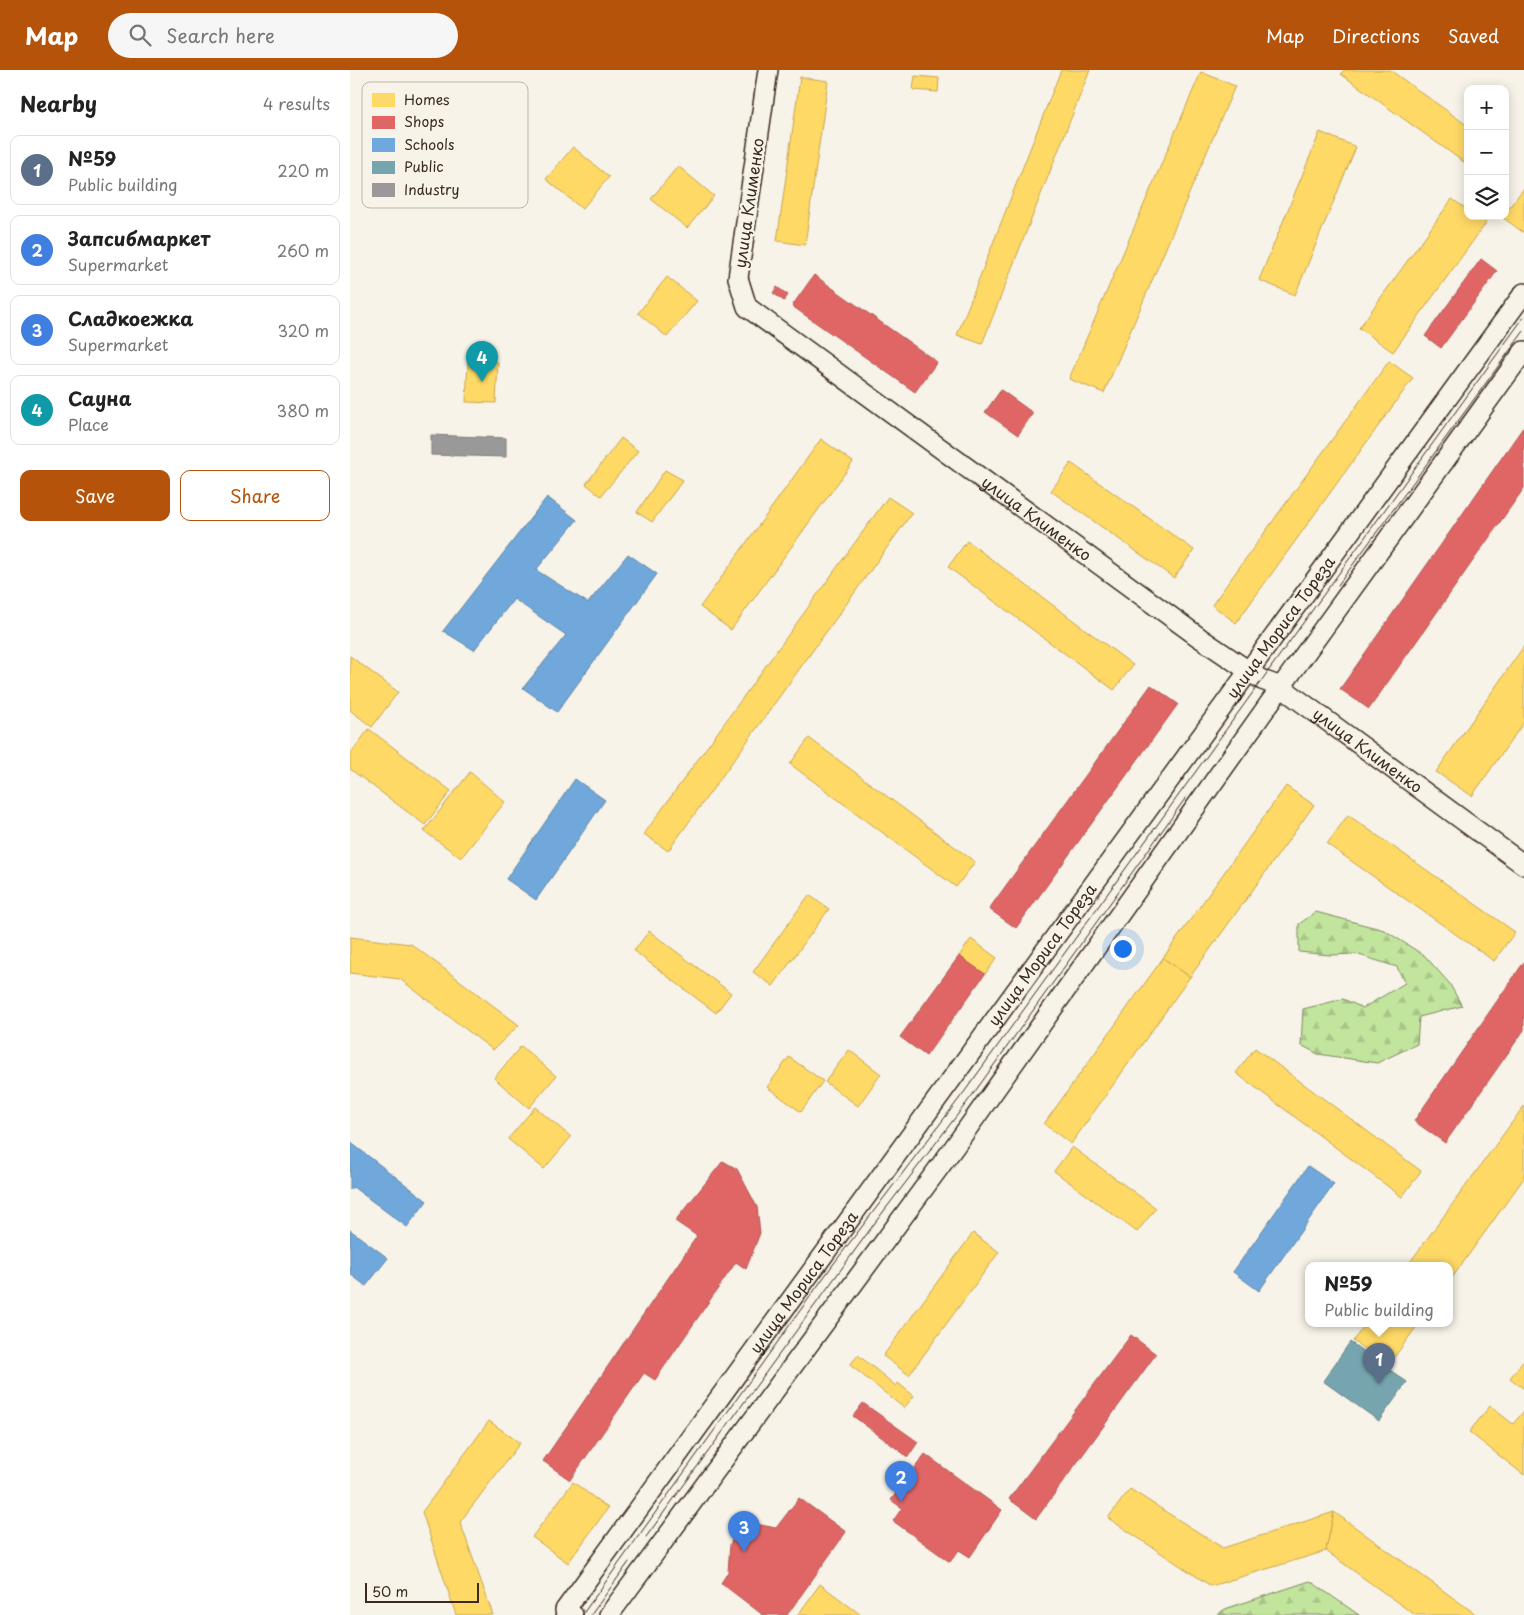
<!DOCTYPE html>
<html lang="en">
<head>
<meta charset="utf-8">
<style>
  :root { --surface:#fff; --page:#f6f6f6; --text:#222; --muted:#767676; --line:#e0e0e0; --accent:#b45309 }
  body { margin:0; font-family:"Playpen Sans",sans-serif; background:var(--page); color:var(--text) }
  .controls { position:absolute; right:15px; top:15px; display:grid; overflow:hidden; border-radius:10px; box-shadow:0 2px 12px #0003 }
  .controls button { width:45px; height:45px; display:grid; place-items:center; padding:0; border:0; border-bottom:1px solid var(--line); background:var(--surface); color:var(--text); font:25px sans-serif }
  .scale { position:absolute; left:15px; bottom:12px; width:114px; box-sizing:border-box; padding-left:5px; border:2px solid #3b2a1e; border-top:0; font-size:14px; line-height:18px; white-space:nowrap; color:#3b2a1e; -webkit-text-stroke:4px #f7f3e8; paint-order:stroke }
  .you { position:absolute; left:772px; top:878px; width:18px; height:18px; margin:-12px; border:4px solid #fff; border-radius:50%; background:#1a73e8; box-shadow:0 0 0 8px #1a73e833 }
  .badge { display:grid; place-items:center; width:32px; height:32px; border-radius:50%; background:var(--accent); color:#fff; font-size:16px; font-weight:700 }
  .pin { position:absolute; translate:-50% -41px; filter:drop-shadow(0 1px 2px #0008) }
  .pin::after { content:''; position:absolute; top:26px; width:18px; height:15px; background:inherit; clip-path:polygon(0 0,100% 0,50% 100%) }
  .popup { position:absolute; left:955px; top:1192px; width:148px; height:65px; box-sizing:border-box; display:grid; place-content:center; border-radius:10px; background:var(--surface); filter:drop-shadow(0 1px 4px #0005); font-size:16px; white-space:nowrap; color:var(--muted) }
  .popup b { font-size:19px; color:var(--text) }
  .popup::after { content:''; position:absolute; left:50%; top:100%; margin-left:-10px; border:10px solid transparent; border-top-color:var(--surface) }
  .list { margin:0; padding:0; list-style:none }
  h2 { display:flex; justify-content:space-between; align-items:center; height:65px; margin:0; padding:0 20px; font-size:21px }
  h2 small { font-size:16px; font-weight:400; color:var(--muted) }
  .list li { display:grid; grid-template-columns:32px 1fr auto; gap:15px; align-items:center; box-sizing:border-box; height:70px; margin:0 10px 10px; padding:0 10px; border:1px solid var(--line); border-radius:10px }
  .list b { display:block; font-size:19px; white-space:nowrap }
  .list p { margin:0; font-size:16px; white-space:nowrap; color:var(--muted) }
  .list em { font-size:16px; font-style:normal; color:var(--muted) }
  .actions { display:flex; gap:10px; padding:15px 20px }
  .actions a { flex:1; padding:11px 0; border:1px solid var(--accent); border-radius:10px; text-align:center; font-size:18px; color:var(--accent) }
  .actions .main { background:var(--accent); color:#fff }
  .icon { flex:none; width:28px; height:28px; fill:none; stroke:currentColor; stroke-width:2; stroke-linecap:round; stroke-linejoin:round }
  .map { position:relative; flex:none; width:1174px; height:1545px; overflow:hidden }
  header { display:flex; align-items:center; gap:30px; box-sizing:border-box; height:70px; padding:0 25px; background:var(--accent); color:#fff }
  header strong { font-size:24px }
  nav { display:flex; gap:28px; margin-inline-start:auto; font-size:18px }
  .search { width:350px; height:45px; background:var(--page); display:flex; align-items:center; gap:12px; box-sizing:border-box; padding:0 18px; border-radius:28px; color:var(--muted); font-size:19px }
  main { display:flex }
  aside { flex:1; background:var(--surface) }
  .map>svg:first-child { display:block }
</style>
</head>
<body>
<header>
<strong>Map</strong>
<div class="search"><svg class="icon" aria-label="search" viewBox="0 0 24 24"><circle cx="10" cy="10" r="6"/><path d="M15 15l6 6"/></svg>Search here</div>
<nav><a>Map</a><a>Directions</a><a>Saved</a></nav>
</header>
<main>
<aside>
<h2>Nearby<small>4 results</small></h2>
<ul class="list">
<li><span class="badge" style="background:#5c6f8a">1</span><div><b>№59</b><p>Public building</p></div><em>220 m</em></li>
<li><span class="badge" style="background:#3f7fe0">2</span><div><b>Запсибмаркет</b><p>Supermarket</p></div><em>260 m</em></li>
<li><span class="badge" style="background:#3f7fe0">3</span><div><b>Сладкоежка</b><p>Supermarket</p></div><em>320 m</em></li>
<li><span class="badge" style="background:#0f9aa8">4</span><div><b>Сауна</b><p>Place</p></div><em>380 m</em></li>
</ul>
<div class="actions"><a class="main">Save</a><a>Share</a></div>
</aside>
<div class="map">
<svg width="1174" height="1545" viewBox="0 0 1174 1545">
  <defs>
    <pattern id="forest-firs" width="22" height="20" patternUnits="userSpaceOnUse" patternTransform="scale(1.25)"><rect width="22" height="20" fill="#c2e59e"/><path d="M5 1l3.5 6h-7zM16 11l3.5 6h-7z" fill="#a8c588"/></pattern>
  </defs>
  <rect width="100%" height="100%" fill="#f7f3e8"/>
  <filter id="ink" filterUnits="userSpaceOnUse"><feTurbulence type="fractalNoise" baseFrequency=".02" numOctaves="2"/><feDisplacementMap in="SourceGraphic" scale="10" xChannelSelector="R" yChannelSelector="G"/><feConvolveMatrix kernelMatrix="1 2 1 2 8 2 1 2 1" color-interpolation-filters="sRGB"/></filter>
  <g filter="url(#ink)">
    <!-- forest -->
    <g fill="url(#forest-firs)" stroke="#7e885e">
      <polygon points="966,842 1034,860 1075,886 1099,913 1112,936 1069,947 1067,974 1027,993 968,984 951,975 953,939 993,929 1013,938 1055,913 1047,897 1006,884 980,885 949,882 949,854"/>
      <polygon points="960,1511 1009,1545 867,1545 875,1539"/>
    </g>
    <!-- homes -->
    <g fill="#ffd966" stroke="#c4a450">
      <polygon points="711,0 740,0 632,274 607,265"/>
      <polygon points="994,0 1040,0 1118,56 1118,95 991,4"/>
      <polygon points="851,2 885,16 754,323 719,309"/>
      <polygon points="565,6 589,8 588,22 563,20"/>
      <polygon points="450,7 478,11 455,175 427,171"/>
      <polygon points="970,62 1006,77 945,225 909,210"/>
      <polygon points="223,77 259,107 232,139 196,109"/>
      <polygon points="328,96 364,126 337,158 301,129"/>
      <polygon points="1174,118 1174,163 1152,147"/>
      <polygon points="1102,129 1118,140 1118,146 1127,146 1136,153 1043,282 1009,258"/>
      <polygon points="317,207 347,231 317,267 288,243"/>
      <polygon points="118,291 148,292 146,333 116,332"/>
      <polygon points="1039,291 1063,308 886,553 862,535"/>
      <polygon points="271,368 288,381 251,426 236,414"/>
      <polygon points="471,369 503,392 381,560 350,537"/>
      <polygon points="721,393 844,480 824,508 701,421"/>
      <polygon points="315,400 333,410 302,452 287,442"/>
      <polygon points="538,427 562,443 318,781 294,764"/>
      <polygon points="617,471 783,595 764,620 598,497"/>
      <polygon points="1174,576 1174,652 1122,726 1086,702"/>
      <polygon points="0,586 48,622 22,657 0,640"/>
      <polygon points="19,659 101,721 75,755 0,699 0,684"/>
      <polygon points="459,668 625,792 606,817 440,694"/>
      <polygon points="120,702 155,732 111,788 74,761"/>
      <polygon points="936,716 964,735 840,907 813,888"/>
      <polygon points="998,745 1165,862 1144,891 977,774"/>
      <polygon points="459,825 479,839 423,916 403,902"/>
      <polygon points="299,861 381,923 366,943 284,881"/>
      <polygon points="0,867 61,874 169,955 143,980 50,909 0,903"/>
      <polygon points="621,869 647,888 635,904 609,886"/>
      <polygon points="813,888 840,907 721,1074 694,1054"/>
      <polygon points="171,976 206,1006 179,1038 144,1008"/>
      <polygon points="905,978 1071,1101 1052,1127 886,1003"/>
      <polygon points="499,980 531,1004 508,1036 475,1012"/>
      <polygon points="439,987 473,1011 451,1042 417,1017"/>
      <polygon points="1174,1036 1174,1108 1099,1212 1099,1195 1058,1195"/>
      <polygon points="185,1037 221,1067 194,1099 158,1069"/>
      <polygon points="722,1077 806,1138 787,1162 704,1101"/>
      <polygon points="623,1163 649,1182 559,1305 533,1286"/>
      <polygon points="1016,1253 1069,1253 1038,1296 1003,1271"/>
      <polygon points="508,1285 546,1316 548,1313 564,1326 554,1338 500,1295"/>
      <polygon points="1174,1290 1174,1319 1160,1308"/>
      <polygon points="1140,1336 1163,1354 1174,1341 1174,1405 1119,1362"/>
      <polygon points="139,1351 170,1373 110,1452 143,1545 106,1545 72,1442"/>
      <polygon points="223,1412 258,1438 218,1493 182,1467"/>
      <polygon points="780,1419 873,1478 984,1442 976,1481 861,1516 758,1448"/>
      <polygon points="984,1442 1127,1545 1065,1545 976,1481"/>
      <polygon points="470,1514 511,1545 448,1545"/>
    </g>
    <!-- shops -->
    <g fill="#e06666" stroke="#ae5450">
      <polygon points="1131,189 1147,201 1091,278 1075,266"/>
      <polygon points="464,205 587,292 565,322 442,236"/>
      <polygon points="427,217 438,225 434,231 423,223"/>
      <polygon points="651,320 683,343 668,365 635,342"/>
      <polygon points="1174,356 1174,418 1019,639 990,619"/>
      <polygon points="801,615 828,634 666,858 639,839"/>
      <polygon points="609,886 635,904 576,986 550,967"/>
      <polygon points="1174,892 1174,960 1095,1073 1064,1051"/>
      <polygon points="373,1091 387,1099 407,1137 410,1163 396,1199 386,1192 305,1310 294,1303 220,1410 193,1391 347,1166 325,1151"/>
      <polygon points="781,1265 806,1284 686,1449 659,1429"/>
      <polygon points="513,1333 568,1372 558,1387 503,1346"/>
      <polygon points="575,1384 652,1440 620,1487 609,1480 600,1492 543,1451 552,1438 541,1430"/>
      <polygon points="449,1428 496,1462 437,1545 413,1545 371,1513 378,1502 380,1474 384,1467 396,1457 406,1454 426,1458"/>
    </g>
    <!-- schools -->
    <g fill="#6fa8dc" stroke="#5f82a3">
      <polygon points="197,427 227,450 186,500 238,533 278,484 307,504 207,642 173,618 216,565 164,529 124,580 93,561"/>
      <polygon points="225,709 255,730 186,830 156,809"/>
      <polygon points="0,1072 77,1131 57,1157 3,1117 0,1120"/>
      <polygon points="958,1096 984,1114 909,1221 883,1202"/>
      <polygon points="0,1160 38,1188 16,1216 0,1204"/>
    </g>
    <!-- public -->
    <polygon fill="#76a5af" stroke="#648084" points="1000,1272 1057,1312 1029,1351 973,1311"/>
    <!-- industry -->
    <polygon fill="#999" stroke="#7d7874" points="81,365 156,368 156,387 81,385"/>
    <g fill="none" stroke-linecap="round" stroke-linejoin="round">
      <!-- minor casing -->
      <g stroke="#3b2a1e" stroke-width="22">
        <g id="minor">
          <path id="s1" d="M418,0L388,208L397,237L850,568L912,610L931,617L1174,795"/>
          <path id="s2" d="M223,1545L215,1540L1174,223"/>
          <polyline points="259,1545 605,1076 931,617 1174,281"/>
        </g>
      </g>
      <!-- minor -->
      <use href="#minor" stroke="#f7f3e8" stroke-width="19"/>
      <!-- tram -->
      <g stroke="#3b2a1e" stroke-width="1">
        <polyline points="988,515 1174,261"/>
        <polyline points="296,1467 527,1150 621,1027 837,726"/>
        <polyline points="232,1545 482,1196 615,1021 1174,247"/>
        <polyline points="241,1545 279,1492"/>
      </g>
    </g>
  </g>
  <g text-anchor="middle" stroke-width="5" stroke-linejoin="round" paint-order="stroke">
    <!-- street labels -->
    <g font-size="16" fill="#3b2a1e" stroke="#f7f3e8">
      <text transform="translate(399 133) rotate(-82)" y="6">улица Клименко</text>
      <text dy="6" stroke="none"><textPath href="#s1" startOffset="599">улица Клименко</textPath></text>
      <text dy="6" stroke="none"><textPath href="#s2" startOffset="1225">улица Мориса Тореза</textPath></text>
      <text dy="6" stroke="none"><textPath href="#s1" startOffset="1004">улица Клименко</textPath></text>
      <text dy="6" stroke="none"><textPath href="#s2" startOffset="820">улица Мориса Тореза</textPath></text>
      <text dy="6" stroke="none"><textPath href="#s2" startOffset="415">улица Мориса Тореза</textPath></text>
    </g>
  </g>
  <!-- legend -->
  <rect x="12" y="12" width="166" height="126" rx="8" fill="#f7f3e8" stroke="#bfb7ab" stroke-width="1"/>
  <rect x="22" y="23" width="23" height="14" fill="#ffd966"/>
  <rect x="22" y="46" width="23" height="13" fill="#e06666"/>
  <rect x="22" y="68" width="23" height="14" fill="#6fa8dc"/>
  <rect x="22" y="91" width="23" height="13" fill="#76a5af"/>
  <rect x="22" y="113" width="23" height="14" fill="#999"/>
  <g font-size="14" fill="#3b2a1e">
    <text x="54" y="35">Homes</text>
    <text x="54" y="57">Shops</text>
    <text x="54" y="80">Schools</text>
    <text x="54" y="102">Public</text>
    <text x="54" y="125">Industry</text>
  </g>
</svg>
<div class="controls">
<button>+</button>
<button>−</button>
<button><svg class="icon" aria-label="layers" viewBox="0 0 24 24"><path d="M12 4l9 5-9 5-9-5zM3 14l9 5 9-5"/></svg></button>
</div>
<div class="scale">50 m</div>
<div class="you"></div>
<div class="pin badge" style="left:1029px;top:1314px;background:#5c6f8a">1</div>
<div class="popup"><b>№59</b>Public building</div>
<div class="pin badge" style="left:551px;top:1432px;background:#3f7fe0">2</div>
<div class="pin badge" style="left:394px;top:1482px;background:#3f7fe0">3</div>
<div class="pin badge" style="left:132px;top:312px;background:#0f9aa8">4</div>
</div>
</main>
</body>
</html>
